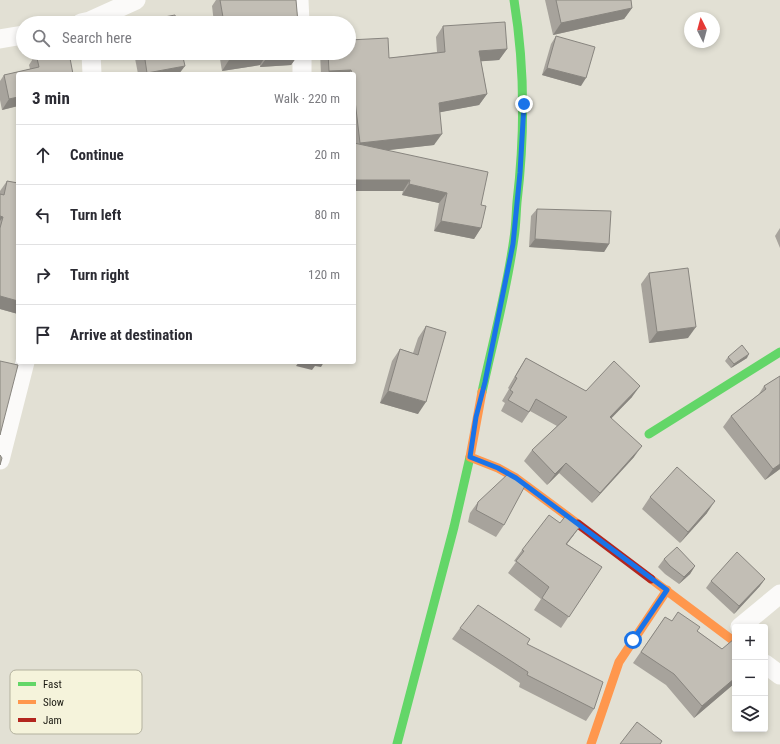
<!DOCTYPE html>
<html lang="en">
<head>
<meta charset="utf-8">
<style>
  :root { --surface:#fff; --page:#f2f2f3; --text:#2b2b33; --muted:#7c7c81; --line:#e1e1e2 }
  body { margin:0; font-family:"Roboto Condensed",sans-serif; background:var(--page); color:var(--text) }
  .controls { position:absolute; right:12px; bottom:12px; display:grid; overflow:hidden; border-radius:4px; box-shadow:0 2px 6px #0003 }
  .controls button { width:36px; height:36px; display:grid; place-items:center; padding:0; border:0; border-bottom:1px solid var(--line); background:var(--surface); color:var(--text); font:20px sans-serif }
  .compass { position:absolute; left:684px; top:12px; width:36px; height:36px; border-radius:50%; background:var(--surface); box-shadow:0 2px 6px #0003; rotate:354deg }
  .stop { position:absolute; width:12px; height:12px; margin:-9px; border:3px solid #1a73e8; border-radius:50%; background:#fff }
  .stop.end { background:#1a73e8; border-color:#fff; box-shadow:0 1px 4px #0008 }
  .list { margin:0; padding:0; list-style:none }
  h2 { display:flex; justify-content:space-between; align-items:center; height:52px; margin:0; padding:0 16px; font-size:17px }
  h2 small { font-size:13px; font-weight:400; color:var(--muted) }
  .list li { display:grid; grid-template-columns:26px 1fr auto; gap:12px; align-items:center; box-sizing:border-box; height:60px; padding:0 16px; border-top:1px solid var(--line) }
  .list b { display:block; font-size:15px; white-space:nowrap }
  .list em { font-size:13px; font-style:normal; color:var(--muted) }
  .icon { flex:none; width:22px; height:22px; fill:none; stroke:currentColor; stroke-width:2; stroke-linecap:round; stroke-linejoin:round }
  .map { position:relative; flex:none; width:780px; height:744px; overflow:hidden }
  .search { position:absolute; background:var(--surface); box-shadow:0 2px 6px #0003; left:16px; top:16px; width:340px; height:44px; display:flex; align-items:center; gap:10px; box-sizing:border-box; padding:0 14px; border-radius:22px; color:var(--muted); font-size:15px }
  .panel { position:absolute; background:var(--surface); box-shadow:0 2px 6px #0003; left:16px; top:72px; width:340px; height:292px; border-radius:4px }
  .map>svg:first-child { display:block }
</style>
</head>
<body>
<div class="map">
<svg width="780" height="744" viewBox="0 0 780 744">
  <rect width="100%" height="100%" fill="#e2e0d4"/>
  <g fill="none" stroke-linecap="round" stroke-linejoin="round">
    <!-- street -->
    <g stroke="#fbfaf9" stroke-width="19">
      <polyline points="299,0 300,23"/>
      <polyline points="81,23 90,21 136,0"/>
      <polyline points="0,39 23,35"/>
      <polyline points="91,53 92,74"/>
      <polyline points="302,53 302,74"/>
      <polyline points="0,460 25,362"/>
      <polyline points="740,627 780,594"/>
      <polyline points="765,664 780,675"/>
    </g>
    <!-- fast -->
    <g stroke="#63d668" stroke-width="9">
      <path d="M482,392C493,341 507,290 514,238C516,226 516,214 517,202C525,134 525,67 514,0"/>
      <polyline points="649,434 780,352"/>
      <polyline points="397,744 454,527 470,457"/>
    </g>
    <!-- slow -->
    <g stroke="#ff974d" stroke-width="9">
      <polyline points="482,392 470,457 498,468 516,478 578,524"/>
      <polyline points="651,579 735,642"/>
      <polyline points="591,744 619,662 667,590"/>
    </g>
    <!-- jam -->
    <polyline stroke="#b3261e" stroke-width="9" points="578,524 651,579"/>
  </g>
  <!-- wall -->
  <g fill="#a7a39c">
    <polygon points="216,0 296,0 298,23 214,23 212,6"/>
    <polygon points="545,0 631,0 632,8 624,19 553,35"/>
    <polygon points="443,26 507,49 499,60 481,61 487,94 479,105 440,112 434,145 387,150 481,205 481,228 474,239 434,231 439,203 402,195 403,191 354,191 354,74 321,74 320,53 349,53 389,58 437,52 436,37"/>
    <polygon points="556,36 581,86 542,75 551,44"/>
    <polygon points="69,53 18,106 2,110 0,100 0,81 4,75 30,69 29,65 36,54"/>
    <polygon points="134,53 182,53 179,74 138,74"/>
    <polygon points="219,53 299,53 291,65 260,67 260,65 222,71"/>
    <polygon points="7,181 18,183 18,314 0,309 0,191"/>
    <polygon points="537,209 609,244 604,252 529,247 531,216"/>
    <polygon points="780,228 780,248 775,236"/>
    <polygon points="649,273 688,338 649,343 641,284"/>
    <polygon points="426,326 418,414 380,403 392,361 400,349 413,353 418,338"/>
    <polygon points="728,357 747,358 731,368 725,361"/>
    <polygon points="526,358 586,391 632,397 611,418 634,457 592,503 559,473 547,485 524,461 532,450 557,426 530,411 522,423 501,411 505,403 502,401 509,389 508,388 519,369"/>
    <polygon points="780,376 780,469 765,480 723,427 731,416 759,394 764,386"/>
    <polygon points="650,497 707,513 680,543 642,509"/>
    <polygon points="478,502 504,525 496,537 468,522 470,513"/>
    <polygon points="560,523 581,525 567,544 602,567 561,628 534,610 541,599 508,573 516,562 514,561 522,550"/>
    <polygon points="664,559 695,566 690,574 679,584 665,574 658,567"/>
    <polygon points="711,581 760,586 734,614 706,588"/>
    <polygon points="665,617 672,621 697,631 722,649 735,641 735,683 694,718 666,685 633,663"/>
    <polygon points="460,628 594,709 586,721 519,687 520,683 452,639"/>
  </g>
  <!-- shaded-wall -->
  <g fill="#88857f">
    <polygon points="632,8 624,19 553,35 561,23"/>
    <polygon points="507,49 499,60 472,62 479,51"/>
    <polygon points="267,54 260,65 222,71 229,60"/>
    <polygon points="299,54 291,65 260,67 268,56"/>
    <polygon points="185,66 179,74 146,74 147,73"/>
    <polygon points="547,68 586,78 581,86 542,75"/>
    <polygon points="351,70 349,74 327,74 329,71"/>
    <polygon points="487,94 479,105 431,114 439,103"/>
    <polygon points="18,97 18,106 2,110 9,99"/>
    <polygon points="442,134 434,145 354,154 354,152 360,143"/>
    <polygon points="354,180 410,180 403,191 354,191"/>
    <polygon points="409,184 447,193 439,203 402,195"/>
    <polygon points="0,216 3,217 0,221"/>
    <polygon points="441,221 481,228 474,239 434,231"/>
    <polygon points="535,239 609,244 604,252 529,247"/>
    <polygon points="0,296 18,301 18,314 0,309"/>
    <polygon points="696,327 688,338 649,343 657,332"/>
    <polygon points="749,354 747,358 731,368 734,364"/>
    <polygon points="299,362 324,362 321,367 315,366 312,370 296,366"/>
    <polygon points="640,386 632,397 602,428 610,417"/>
    <polygon points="388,391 426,402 418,414 380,403"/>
    <polygon points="642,446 634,457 592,503 600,493"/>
    <polygon points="566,463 559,473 547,485 555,474"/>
    <polygon points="780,464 780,469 765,480 773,469"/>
    <polygon points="715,501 707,513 680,543 688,532"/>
    <polygon points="581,525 573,536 558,555 566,544"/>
    <polygon points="695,566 690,574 679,584 684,577"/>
    <polygon points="765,579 760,586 734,614 739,606"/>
    <polygon points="735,678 735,683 694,718 702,706"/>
  </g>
  <!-- building -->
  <g fill="#c2beb5" stroke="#88857f">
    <polygon points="220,0 296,0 298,23 224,23"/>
    <polygon points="556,0 631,0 632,8 561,23"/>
    <polygon points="175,15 177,23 138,23 138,22"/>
    <polygon points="505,22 507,49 479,51 487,94 439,103 442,134 360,143 354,92 354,74 352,74 351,70 329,71 328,53 349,53 349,40 388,38 389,58 445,52 443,26"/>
    <polygon points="556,36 595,47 586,78 547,68"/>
    <polygon points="42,53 69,53 73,74 18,74 18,97 9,99 4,75 39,67 36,54"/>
    <polygon points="144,53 182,53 185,66 147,73"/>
    <polygon points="228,53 299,53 299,54 268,56 267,54 229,60"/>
    <polygon points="354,143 488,172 481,205 486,206 481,228 441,221 447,193 409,184 410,180 354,180"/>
    <polygon points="7,181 18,183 18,301 0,296 0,228 3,217 0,216 0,194 4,195"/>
    <polygon points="537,209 611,211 609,244 535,239"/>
    <polygon points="688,268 696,327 657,332 649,273"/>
    <polygon points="426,326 446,332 426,402 388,391 400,349 418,355"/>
    <polygon points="742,345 749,354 734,364 728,357"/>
    <polygon points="526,358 586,391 614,361 640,386 610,417 642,446 600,493 566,463 555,474 532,450 567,417 536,399 529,412 508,400 513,392 510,390 517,378 515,377"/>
    <polygon points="0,361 18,365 0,435"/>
    <polygon points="780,376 780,464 773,469 731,416 766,389 764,386"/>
    <polygon points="0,455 2,458 0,465"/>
    <polygon points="677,467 715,501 688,532 650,497"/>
    <polygon points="509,473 526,484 504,525 476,510 478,502"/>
    <polygon points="567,514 581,525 566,544 602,567 569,617 542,598 549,587 516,561 524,551 522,550 549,515 560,523"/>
    <polygon points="677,547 695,566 684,577 670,566 664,559"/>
    <polygon points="737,552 765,579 739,606 711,581"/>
    <polygon points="478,605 530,639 527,644 603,682 594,709 527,675 528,672 460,628"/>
    <polygon points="678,612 700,627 697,631 722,649 734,639 735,641 735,678 702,706 674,674 641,652 665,617 672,621"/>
    <polygon points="637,722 662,741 660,744 620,744"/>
  </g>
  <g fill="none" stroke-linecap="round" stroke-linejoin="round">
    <!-- route -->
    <polyline stroke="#1a73e8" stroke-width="5" points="524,104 520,173 513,244 485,382 476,417 470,457 498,468 516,478 667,590 633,640"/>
  </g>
  <!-- legend -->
  <rect x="10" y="670" width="132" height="64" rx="6" fill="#f5f3db" stroke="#b3b19e" stroke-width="1"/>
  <rect x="18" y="682" width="18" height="4" fill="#63d668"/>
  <rect x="18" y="700" width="18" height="4" fill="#ff974d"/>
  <rect x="18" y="718" width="18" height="4" fill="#b3261e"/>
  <g font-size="11" fill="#191810">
    <text x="43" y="688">Fast</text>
    <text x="43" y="706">Slow</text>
    <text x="43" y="724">Jam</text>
  </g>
</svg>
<div class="controls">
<button>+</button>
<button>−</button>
<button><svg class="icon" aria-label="layers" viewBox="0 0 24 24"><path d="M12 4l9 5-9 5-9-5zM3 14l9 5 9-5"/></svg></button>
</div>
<svg class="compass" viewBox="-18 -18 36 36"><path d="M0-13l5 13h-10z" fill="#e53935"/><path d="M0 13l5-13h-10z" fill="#7c7c81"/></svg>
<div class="stop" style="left:633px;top:640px"></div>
<div class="stop end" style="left:524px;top:104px"></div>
<div class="search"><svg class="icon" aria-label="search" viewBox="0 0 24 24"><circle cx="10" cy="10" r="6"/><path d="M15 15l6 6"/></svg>Search here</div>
<section class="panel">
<h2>3 min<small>Walk · 220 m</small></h2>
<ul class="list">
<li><svg class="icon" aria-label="ahead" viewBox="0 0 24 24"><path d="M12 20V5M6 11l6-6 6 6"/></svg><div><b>Continue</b></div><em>20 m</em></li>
<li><svg class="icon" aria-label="left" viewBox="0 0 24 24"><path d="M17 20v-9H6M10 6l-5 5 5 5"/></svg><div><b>Turn left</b></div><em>80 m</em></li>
<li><svg class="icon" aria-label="right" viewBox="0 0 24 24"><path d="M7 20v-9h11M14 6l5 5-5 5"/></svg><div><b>Turn right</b></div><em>120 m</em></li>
<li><svg class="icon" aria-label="arrive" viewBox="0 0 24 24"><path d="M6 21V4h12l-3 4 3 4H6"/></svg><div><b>Arrive at destination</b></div></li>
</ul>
</section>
</div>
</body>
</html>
